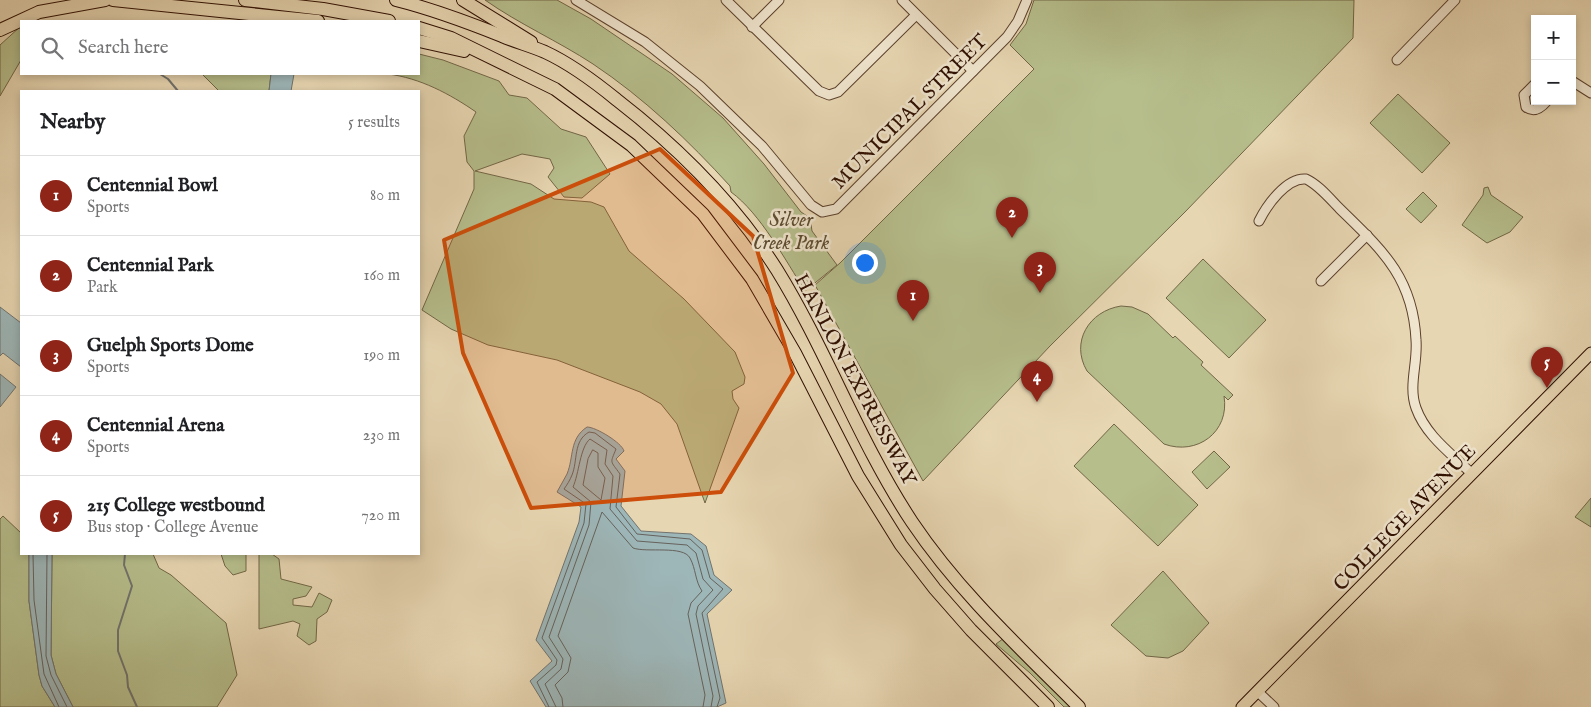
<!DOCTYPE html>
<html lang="en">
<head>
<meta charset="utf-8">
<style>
  :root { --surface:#fff; --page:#f6f6f6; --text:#202124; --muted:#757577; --line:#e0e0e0; --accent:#8f2418 }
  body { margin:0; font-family:"IM FELL English",serif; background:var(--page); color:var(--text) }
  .controls { position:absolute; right:15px; top:15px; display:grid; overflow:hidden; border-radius:0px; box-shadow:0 2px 8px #0003 }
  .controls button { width:45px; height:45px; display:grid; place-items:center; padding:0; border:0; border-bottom:1px solid var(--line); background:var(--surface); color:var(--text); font:25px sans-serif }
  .you { position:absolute; left:864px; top:262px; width:18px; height:18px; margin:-12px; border:4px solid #fff; border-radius:50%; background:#1a73e8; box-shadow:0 0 0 8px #1a73e833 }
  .badge { display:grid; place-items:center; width:32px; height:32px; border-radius:50%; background:var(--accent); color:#fff; font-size:16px; font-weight:700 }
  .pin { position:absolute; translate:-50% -41px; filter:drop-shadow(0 1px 2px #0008) }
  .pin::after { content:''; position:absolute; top:26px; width:18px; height:15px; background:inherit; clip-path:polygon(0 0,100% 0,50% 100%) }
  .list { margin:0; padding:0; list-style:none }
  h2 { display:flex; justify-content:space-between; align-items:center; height:65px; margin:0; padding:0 20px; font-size:21px }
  h2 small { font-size:16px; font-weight:400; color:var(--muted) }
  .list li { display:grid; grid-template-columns:32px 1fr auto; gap:15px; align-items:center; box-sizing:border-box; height:80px; padding:0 20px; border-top:1px solid var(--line) }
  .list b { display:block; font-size:19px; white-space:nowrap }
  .list p { margin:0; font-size:16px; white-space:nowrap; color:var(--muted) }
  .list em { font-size:16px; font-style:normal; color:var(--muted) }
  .icon { flex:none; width:28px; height:28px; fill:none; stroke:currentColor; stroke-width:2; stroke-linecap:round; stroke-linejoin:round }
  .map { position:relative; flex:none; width:1591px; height:707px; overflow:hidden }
  .search { position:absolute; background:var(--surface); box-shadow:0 2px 8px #0003; left:20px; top:20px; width:400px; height:55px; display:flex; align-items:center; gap:12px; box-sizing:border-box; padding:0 18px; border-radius:0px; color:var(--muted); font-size:19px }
  .panel { position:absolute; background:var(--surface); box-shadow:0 2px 8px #0003; left:20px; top:90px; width:400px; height:465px; border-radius:0px }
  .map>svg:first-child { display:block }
</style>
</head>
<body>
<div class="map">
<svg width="1591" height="707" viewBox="0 0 1591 707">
  <rect width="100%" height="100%" fill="#e7d6b2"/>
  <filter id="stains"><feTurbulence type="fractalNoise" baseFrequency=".004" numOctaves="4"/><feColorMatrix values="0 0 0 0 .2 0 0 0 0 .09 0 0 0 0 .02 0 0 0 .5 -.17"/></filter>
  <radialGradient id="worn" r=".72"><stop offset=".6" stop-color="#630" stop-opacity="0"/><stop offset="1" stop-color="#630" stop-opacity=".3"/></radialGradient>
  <!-- green -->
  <g fill="#b6be8c" stroke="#726646">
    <path d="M485,0H557L591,19L672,74L723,118L764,164L801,212L810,218L812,231L837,265L805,291C786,261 760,213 731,192L730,186C689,141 644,98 593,64C558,41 519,24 485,0Z"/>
    <polygon points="1034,0 1354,0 1353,38 1185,212 1050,346 923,481 815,285 840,263 1034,69 1010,45 1026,24"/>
    <polygon points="21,26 21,60 0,96 0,45"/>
    <path d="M419,54L443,60L499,81L509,95L527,98L561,129L586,137L610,174L582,198L564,197L548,177L554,168L550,159L522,154L475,171L531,184L554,199L591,202L604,207L629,251L684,299L735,352L745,377L744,384L732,391L733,399L739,408L705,503L677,424L661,404L640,392L557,360L488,345L451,329L422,310L474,189V171L467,162L464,136L476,112C450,94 420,78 388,74H419Z"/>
    <polygon points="202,74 271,74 269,91 219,91"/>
    <polygon points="1398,94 1450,143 1422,173 1370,123"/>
    <polygon points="1488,187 1491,195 1523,217 1510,232 1487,243 1462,225 1483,195 1484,188"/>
    <polygon points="1423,192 1437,206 1421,223 1406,209"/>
    <polygon points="1203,259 1266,320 1229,358 1166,298"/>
    <path d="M1121,306L1132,307L1148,314L1173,338L1175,336L1203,362L1201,365L1233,395L1228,400L1224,396C1230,432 1197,456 1164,444L1087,371C1070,342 1089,311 1121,306Z"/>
    <polygon points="1114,424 1198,505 1158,546 1074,466"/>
    <polygon points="1214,451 1230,467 1207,489 1192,472"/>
    <polygon points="1591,498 1591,527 1575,517"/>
    <polygon points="3,516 21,533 21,554 29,554 29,601 39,675 42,686 55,707 0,707 0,519"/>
    <polygon points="52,554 153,554 159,568 171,575 226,623 237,675 217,707 73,707 56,674 51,655"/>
    <polygon points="221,554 246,554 246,571 233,575 225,566"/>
    <polygon points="259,554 272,554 279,559 281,579 312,587 306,596 293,599 293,605 312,607 319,593 332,600 327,612 317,619 316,641 309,645 297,636 300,624 293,621 259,629"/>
    <polygon points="1163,571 1209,623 1183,651 1168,658 1146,656 1111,625"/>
    <polygon points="1004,638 1073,707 1064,707 1030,673 996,644"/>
  </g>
  <!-- water -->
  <g fill="#9db6b8" stroke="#71736e">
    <polygon points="271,74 294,74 291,91 269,91"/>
    <polygon points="0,307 21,323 21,367 3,353 0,356"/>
    <polygon points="0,374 16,387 0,407"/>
    <path d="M587,427C596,427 622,443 624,451L616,459L625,471L621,506L641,531L691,534L706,546L714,575L732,590L707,614L726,703L717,707H546L530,681L552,661L536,640L579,522L581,507L557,492C560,486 564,480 567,474C574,457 569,439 587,427Z"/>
    <polygon points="29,554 52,554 51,655 56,674 73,707 55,707 42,686 39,675 29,601"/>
  </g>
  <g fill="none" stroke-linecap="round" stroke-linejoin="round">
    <!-- shore -->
    <g stroke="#66625c" stroke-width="1">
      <polygon points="593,450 598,453 598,467 605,478 601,500 583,485 588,459"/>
      <polyline points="33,554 34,600 44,674 59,707"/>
      <polyline points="47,554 46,656 51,675 67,707"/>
      <path d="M549,707L537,682L556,665L557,660L542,638L584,523L586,504L564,489C567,485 570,480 572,475C578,460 573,441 589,432L595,433L616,449C610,464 610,460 620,474L616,507L637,534L690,539L702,550L710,578L723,589L702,613L720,698L717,707"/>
      <path d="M556,707L545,684L561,669L563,659L549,637L589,525L591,502L573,487C579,474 580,447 590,439L607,450L605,464L613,476L610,509L637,541L687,545L696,553L703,579L713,590L698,606L696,614L713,696L711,707"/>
      <path d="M563,707L562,698L555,685L568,672L571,658L558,636L602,512L633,548C647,553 683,545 690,558C696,569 695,581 702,591L691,603L688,614L705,695L703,707"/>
    </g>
    <!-- stream -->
    <g stroke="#71736e" stroke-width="2">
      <polyline points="160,74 168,79 178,91"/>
      <polyline points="125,554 124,565 132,586 118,630 118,651 127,675 128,687 137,707"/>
    </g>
    <!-- minor casing -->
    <g stroke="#5c402c" stroke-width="11">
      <g id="minor">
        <polyline points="576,0 645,42 700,86 762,146 811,205 822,212 836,209 1007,37 1018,21 1027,0"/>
        <polyline points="726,0 819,91 829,95 838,92 916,15"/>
        <polyline points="902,0 973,71"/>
        <polyline points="752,27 779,0"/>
        <polyline points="1397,60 1455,0"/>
        <polyline points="1572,81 1591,93"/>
        <path d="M1535,84L1524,95L1526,107C1534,113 1541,108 1547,101"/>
        <path d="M1259,221C1267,205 1287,177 1306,179C1319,185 1330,199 1340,209C1382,250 1413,277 1416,340C1418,363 1408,386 1416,408C1426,436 1452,454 1472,474"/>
        <polyline points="1321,281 1367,235"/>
        <polyline points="1258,692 1274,707"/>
      </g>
    </g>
    <!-- major casing -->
    <g stroke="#2e0e00" stroke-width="13">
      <polyline id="major" points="1242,707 1591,353"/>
    </g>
    <!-- highway casing -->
    <g stroke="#2e0e00" stroke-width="14">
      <g id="highway">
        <polyline points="113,0 318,21"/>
        <polyline points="245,0 323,9 389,21"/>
        <path d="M396,0C432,9 467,22 502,36C516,42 531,46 545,52C571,64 595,82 617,100C679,148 735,204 777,270C827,351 859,442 912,522C959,592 1020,648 1079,707"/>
        <polyline points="463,0 531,42"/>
        <polyline points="419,28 451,38 555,89 631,145 703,214 752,279 795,353 858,476 901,545 935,589 971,630 1048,707"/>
        <polyline points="0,30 39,12 105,0"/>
        <polyline points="419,41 464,51"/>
      </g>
    </g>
    <!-- minor -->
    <use href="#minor" stroke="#efe4cd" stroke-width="9"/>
    <!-- major -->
    <use href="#major" stroke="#e7d6b2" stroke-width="11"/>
    <!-- highway -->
    <use href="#highway" stroke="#e7d6b2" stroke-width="12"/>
  </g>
  <!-- marked area -->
  <path fill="#cc4e0a" fill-opacity="0.2" stroke="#cc4e0a" stroke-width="4" stroke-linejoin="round" d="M660,149L753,236L793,373L721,492L531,508L463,353L444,240Z"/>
  <g text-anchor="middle" stroke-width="5" stroke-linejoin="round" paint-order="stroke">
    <!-- street labels -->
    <g font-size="20" fill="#2e0e00" stroke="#efe4cd">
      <text transform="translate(909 111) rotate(-45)" y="7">MUNICIPAL STREET</text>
      <text transform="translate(856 379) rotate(62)" y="7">HANLON EXPRESSWAY</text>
      <text transform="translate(1404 517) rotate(-46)" y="7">COLLEGE AVENUE</text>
    </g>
    <!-- park labels -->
    <g font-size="20" font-style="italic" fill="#5e4c31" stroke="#efe4cd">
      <text x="791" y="226">Silver<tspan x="791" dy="23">Creek Park</tspan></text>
    </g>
  </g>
  <rect width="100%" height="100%" filter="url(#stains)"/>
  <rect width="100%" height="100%" fill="url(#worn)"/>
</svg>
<div class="controls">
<button>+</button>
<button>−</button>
</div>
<div class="you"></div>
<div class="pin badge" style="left:913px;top:321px">1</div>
<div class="pin badge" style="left:1012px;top:238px">2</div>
<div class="pin badge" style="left:1040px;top:293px">3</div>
<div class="pin badge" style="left:1037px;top:402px">4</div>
<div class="pin badge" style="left:1547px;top:388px">5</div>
<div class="search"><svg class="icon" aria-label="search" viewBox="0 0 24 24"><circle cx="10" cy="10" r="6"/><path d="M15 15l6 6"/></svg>Search here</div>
<section class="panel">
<h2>Nearby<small>5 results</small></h2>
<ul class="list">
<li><span class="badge">1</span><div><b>Centennial Bowl</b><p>Sports</p></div><em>80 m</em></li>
<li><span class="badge">2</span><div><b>Centennial Park</b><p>Park</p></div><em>160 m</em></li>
<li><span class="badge">3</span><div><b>Guelph Sports Dome</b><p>Sports</p></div><em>190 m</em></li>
<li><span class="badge">4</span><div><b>Centennial Arena</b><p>Sports</p></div><em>230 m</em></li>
<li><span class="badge">5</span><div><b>215 College westbound</b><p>Bus stop · College Avenue</p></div><em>720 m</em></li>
</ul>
</section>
</div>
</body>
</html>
